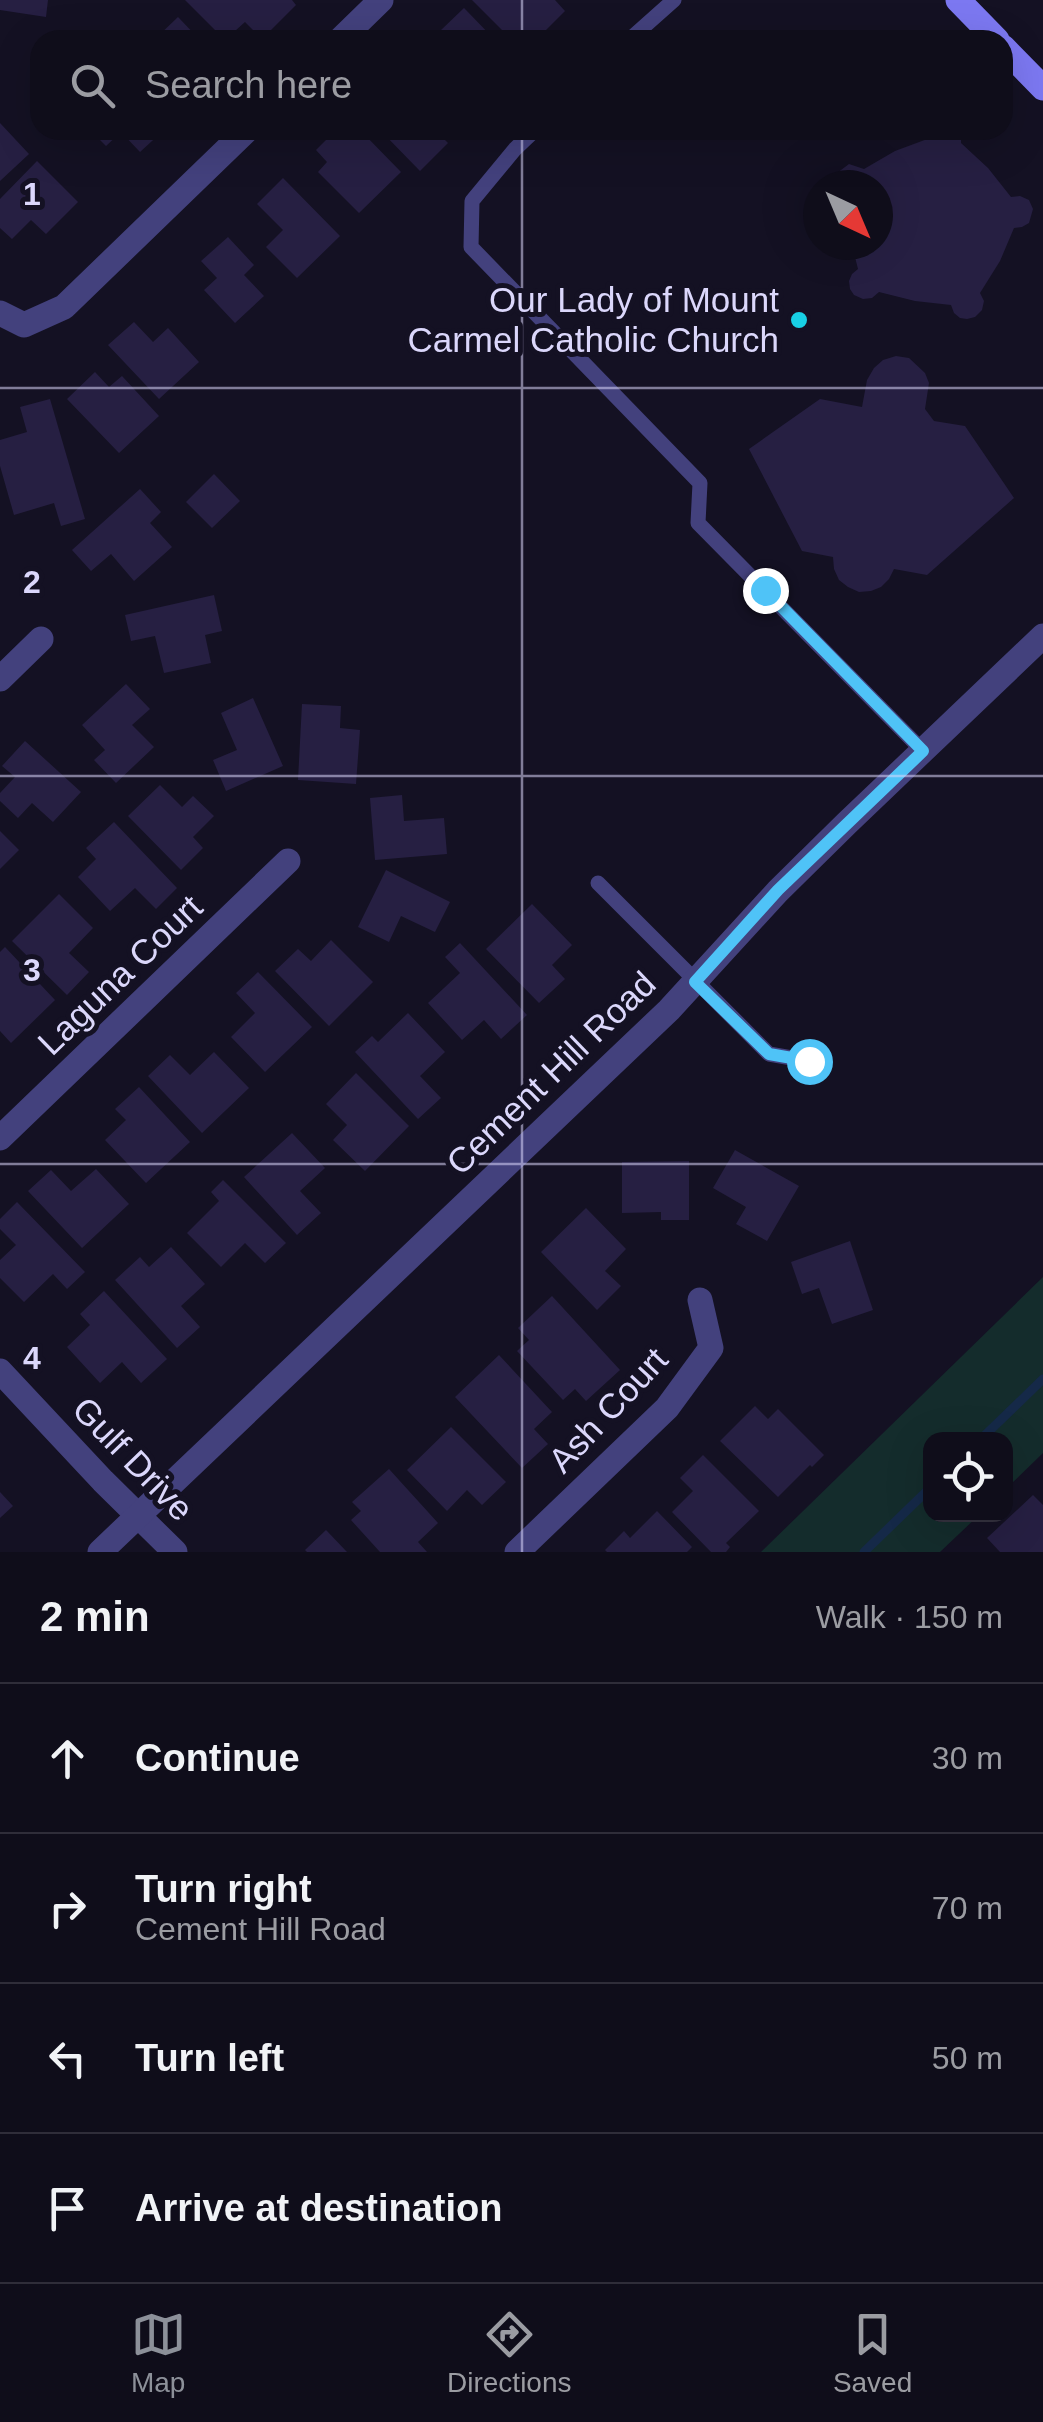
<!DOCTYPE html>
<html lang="en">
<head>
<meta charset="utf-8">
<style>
  :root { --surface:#0f0d1a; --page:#1d1b27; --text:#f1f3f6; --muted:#9b9ca2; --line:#2f2d39; --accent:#8c9099 }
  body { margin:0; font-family:Arial,sans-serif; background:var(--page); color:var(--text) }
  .controls { position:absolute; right:30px; bottom:30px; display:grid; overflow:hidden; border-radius:20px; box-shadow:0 10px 40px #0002 }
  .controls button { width:90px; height:90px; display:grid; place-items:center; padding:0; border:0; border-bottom:2px solid var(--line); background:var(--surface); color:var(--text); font:50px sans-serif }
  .compass { position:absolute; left:803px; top:170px; width:90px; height:90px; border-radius:50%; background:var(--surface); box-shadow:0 10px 40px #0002; rotate:136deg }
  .stop { position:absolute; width:30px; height:30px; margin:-22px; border:8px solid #4fc3f7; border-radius:50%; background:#fff }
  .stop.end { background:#4fc3f7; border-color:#fff; box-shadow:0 2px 10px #0008 }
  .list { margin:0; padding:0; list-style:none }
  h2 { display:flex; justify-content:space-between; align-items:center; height:130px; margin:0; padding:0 40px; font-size:42px }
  h2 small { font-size:32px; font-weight:400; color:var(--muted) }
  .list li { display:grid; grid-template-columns:65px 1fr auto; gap:30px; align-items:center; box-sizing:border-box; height:150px; padding:0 40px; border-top:2px solid var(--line) }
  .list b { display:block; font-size:38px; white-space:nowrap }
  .list p { margin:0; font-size:32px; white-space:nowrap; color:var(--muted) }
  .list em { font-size:32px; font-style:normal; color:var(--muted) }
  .icon { flex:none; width:55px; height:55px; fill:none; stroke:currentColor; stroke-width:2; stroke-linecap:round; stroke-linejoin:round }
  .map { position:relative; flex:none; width:1043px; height:1552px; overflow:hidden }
  .search { position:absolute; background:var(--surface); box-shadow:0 10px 40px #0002; left:30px; right:30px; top:30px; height:110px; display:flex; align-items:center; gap:25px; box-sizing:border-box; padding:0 35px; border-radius:30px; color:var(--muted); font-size:38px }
  .sheet { height:730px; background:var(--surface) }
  nav { display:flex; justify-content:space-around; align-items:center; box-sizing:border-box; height:140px; border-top:2px solid var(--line); background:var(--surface); font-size:28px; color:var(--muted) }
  nav a { display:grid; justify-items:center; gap:5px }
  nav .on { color:var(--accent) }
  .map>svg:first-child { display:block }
</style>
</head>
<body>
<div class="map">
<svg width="1043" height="1552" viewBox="0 0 1043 1552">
  <rect width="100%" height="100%" fill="#141123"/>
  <!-- green -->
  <polygon fill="#142c2c" points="1043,1277 1043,1453 1006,1489 1006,1440 930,1440 930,1514 979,1515 940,1552 761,1552"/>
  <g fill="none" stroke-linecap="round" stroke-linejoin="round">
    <!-- stream -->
    <g stroke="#152948" stroke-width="9">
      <polyline points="980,1440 1043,1379"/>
      <polyline points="864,1552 930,1488"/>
    </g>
  </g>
  <!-- building -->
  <g fill="#261f42">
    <polygon points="0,0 48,0 46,17 0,10"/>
    <polygon points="185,0 292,0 296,5 262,39 245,22 225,40"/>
    <polygon points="472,0 555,0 565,11 536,40 512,40"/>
    <polygon points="464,8 495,40 447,40 439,32"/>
    <polygon points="178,17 200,40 154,40"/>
    <polygon points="0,123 29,154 0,181"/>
    <polygon points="90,130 164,130 140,152 121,132 106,146"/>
    <polygon points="336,130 360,130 401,172 359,213 318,172 327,162 316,150"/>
    <polygon points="380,130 435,130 448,143 420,171"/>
    <polygon points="932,130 961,130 961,143 988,168 1011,197 1020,196 1029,200 1033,209 1029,223 1022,227 1014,228 1000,261 980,293 984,301 982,310 975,317 967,319 960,318 954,313 951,305 915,301 879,292 872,298 863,299 854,295 850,289 849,281 852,274 858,269 852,245 878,245 878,185 837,185 837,173 849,164 864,169 895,151 930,138"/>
    <polygon points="37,161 78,202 46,234 31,220 12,239 0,228 0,199"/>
    <polygon points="283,178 340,236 297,278 266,247 283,230 257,204"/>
    <polygon points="228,237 254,265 244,275 264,296 235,323 204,290 217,278 201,261"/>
    <polygon points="134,322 153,342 168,328 199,362 159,399 108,345"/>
    <polygon points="896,356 909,358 925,373 929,383 925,409 934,421 965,426 1014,498 927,575 894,569 889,579 881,587 871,591 859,592 848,587 839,580 834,569 833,557 802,551 749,449 820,399 862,407 867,380 874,368 883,360"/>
    <polygon points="95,372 109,387 122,376 159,416 119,453 67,399"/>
    <polygon points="50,399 85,519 61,526 54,503 14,515 0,466 0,440 27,432 20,407"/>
    <polygon points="214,474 240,501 212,528 186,502"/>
    <polygon points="140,489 161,512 150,523 172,547 134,581 111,554 91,571 72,550"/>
    <polygon points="214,595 222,631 205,635 211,663 164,673 155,636 131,641 125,615"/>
    <polygon points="126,684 150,709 132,725 154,747 116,783 94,760 105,750 82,725"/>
    <polygon points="253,698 283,766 226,791 213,760 237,750 221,713"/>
    <polygon points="302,704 341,706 340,728 360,730 356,784 298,780"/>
    <polygon points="25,741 81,792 53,822 32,803 18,818 0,801 0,793 15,777 2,766"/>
    <polygon points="160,785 182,807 193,796 214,816 193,837 203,848 181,870 128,816"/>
    <polygon points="402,795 404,821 444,818 447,854 375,860 370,798"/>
    <polygon points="114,822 177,888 156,909 135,888 110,911 78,877 96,859 86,848"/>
    <polygon points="0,831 19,850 0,869"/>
    <polygon points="386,870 450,902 435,932 401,916 389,942 358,927"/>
    <polygon points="59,894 93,928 69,953 89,972 67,995 12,941"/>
    <polygon points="532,904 572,945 552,965 565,979 539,1003 486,949"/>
    <polygon points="331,940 373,982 329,1026 275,971 298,949 311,961"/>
    <polygon points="460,943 527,1015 501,1039 484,1020 462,1040 428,1003 460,973 445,957"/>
    <polygon points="5,947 55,1000 11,1043 0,1031 0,952"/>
    <polygon points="258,972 312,1027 265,1072 231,1037 255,1013 236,993"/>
    <polygon points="408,1013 445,1052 420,1076 441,1098 418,1119 355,1052 372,1036 378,1042"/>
    <polygon points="214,1052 249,1088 202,1133 148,1076 170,1055 190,1075"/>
    <polygon points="356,1073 409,1126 365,1171 333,1140 347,1125 326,1104"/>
    <polygon points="139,1087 190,1142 146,1183 105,1140 126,1120 115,1109"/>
    <polygon points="292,1133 325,1168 300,1191 321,1213 297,1235 244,1177"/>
    <polygon points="735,1150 799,1186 767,1241 736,1224 746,1207 713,1188"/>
    <polygon points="689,1161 689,1220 661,1220 661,1212 622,1213 622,1162"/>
    <polygon points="96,1169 129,1204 82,1248 28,1191 51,1170 71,1191"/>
    <polygon points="223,1180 286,1243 265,1263 245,1243 221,1267 187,1233 219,1201 211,1192"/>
    <polygon points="17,1202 85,1272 67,1289 53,1274 24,1302 0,1278 0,1260 16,1245 0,1229 0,1219"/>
    <polygon points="586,1208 626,1249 605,1271 621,1286 597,1310 541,1252"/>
    <polygon points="850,1241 873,1310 832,1324 819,1288 802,1294 791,1262"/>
    <polygon points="171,1247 205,1284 181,1306 200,1327 177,1348 115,1280 140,1257 149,1267"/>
    <polygon points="104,1291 167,1359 141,1383 122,1362 100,1383 67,1347 90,1325 80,1314"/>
    <polygon points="552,1296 620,1370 586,1401 575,1389 563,1400 517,1351 529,1340 518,1328"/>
    <polygon points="499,1355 552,1412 534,1429 548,1444 522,1468 455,1397"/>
    <polygon points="755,1406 768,1419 778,1409 824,1455 812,1467 810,1465 778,1497 720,1441"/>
    <polygon points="451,1427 506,1482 482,1505 467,1490 447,1511 407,1470"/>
    <polygon points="703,1455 759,1511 726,1543 730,1547 726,1552 711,1552 672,1512 693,1491 680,1478"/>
    <polygon points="389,1469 438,1523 418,1542 427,1552 380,1552 351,1520 361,1511 352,1502"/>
    <polygon points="0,1492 13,1506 0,1518"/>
    <polygon points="1033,1495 1043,1505 1043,1552 1000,1552 987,1538"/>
    <polygon points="657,1511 692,1547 687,1552 607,1552 605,1550 624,1531 630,1538"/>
    <polygon points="326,1530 347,1552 307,1552 305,1550"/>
  </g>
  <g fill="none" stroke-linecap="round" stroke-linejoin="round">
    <!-- service -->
    <g stroke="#43417d" stroke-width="15">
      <polyline points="629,40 674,0"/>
      <polyline points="535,130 515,149 472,201 471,247 700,483 698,523 923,751"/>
      <polyline points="598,883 769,1054 809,1061"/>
    </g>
    <!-- minor -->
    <g stroke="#43417d" stroke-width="25">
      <polyline points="340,40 381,0"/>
      <polyline points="0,313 24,325 64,307 247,130"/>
      <polyline points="0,679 41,639"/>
      <polyline points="0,1138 288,861"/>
      <polyline points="0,1371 103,1481 175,1552"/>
      <polyline points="517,1552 667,1408 711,1348 700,1300"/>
    </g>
    <!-- tertiary -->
    <polyline stroke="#43417d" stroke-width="25" points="100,1552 669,1010 778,891 847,823 1043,636"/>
    <!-- secondary -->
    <g stroke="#7c78f1" stroke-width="25">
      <polyline points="958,0 997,40"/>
      <polyline points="1003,47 1043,88"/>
    </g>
  </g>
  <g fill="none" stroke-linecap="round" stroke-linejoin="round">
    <!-- route -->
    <polyline stroke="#4fc3f7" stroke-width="12" points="765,590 923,751 778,890 695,982 769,1054 809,1061"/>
  </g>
  <!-- grid -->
  <path fill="none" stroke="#dbd7fb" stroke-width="2.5" stroke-opacity="0.55" d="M522,0V40M522,130V1552M0,388H1043M0,776H1043M0,1164H1043"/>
  <!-- markers -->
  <circle fill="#18d0e5" stroke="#141123" stroke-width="4" cx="799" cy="320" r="10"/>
  <g text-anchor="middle" stroke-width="10" stroke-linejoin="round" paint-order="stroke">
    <!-- poi labels -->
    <g font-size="35" fill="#dbd7fb" stroke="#141123" text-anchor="end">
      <text x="779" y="312">Our Lady of Mount<tspan x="779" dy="40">Carmel Catholic Church</tspan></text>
    </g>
    <!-- street labels -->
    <g font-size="35" fill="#dbd7fb" stroke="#141123">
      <text transform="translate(120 975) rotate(-44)" y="12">Laguna Court</text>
      <text transform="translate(551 1073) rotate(-44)" y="12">Cement Hill Road</text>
      <text transform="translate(608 1410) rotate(-47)" y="12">Ash Court</text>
      <text transform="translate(133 1459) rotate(46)" y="12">Gulf Drive</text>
    </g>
  </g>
  <g font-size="32" text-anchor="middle" font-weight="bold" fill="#dbd7fb" stroke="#141123" stroke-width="10" stroke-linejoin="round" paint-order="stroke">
    <text x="32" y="205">1</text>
    <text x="32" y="593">2</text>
    <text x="32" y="981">3</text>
    <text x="32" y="1369">4</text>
  </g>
</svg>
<div class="controls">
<button><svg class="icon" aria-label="locate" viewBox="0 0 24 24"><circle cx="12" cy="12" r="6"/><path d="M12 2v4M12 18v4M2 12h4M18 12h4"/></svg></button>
</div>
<svg class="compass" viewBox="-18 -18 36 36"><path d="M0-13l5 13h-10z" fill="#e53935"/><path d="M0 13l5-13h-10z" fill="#9b9ca2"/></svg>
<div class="stop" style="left:809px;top:1061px"></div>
<div class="stop end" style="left:765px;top:590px"></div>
<div class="search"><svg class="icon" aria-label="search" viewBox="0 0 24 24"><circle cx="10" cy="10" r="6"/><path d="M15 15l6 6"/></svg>Search here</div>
</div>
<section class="sheet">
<h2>2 min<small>Walk · 150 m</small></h2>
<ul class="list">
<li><svg class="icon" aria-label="ahead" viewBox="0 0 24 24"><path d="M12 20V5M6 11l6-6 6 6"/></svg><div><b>Continue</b></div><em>30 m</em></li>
<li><svg class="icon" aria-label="right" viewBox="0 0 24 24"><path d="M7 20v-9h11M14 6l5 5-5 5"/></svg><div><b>Turn right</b><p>Cement Hill Road</p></div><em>70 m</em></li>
<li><svg class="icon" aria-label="left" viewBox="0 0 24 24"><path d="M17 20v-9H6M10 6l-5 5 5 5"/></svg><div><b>Turn left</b></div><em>50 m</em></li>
<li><svg class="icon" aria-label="arrive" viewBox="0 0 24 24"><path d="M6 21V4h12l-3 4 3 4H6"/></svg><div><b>Arrive at destination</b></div></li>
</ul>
</section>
<nav>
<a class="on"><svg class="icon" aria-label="map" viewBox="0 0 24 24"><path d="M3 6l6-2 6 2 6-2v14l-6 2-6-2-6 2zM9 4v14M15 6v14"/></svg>Map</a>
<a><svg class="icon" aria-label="directions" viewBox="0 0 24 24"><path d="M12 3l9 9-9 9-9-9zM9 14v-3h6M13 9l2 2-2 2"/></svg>Directions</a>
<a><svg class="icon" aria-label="saved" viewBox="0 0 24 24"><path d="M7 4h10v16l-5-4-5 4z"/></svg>Saved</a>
</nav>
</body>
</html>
